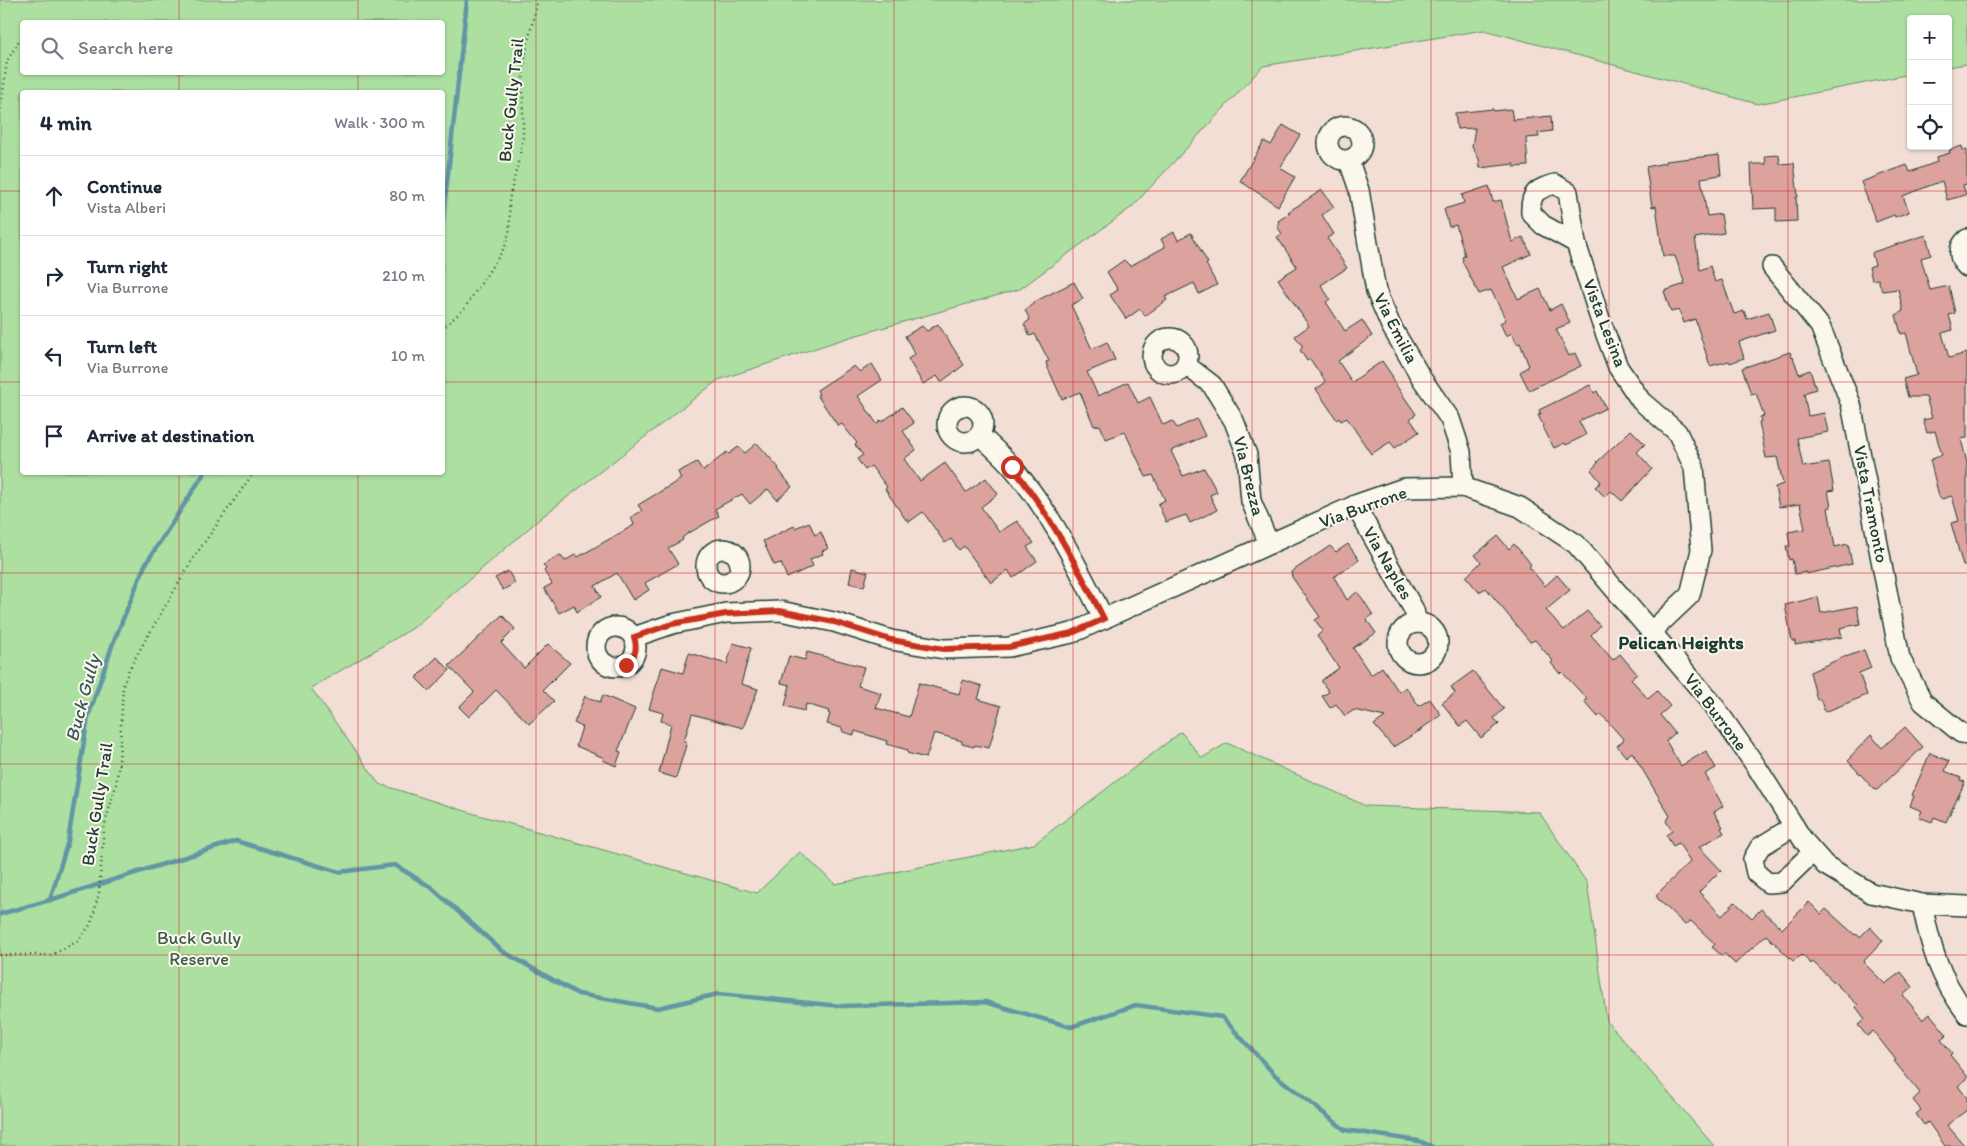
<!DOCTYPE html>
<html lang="en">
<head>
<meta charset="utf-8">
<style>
  :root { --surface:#fff; --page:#f2f2f3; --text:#1f2937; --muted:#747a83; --line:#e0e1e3 }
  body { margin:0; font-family:Itim,sans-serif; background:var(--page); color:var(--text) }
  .controls { position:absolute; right:15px; top:15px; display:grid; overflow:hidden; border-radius:5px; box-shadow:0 1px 4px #0004 }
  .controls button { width:45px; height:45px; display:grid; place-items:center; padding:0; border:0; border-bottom:1px solid var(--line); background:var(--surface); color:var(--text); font:25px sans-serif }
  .stop { position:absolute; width:15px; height:15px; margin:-11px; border:4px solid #c8321e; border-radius:50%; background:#fff }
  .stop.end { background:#c8321e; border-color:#fff; box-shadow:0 1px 5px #0008 }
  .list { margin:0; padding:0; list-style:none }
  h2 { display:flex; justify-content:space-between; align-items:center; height:65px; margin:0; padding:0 20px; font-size:21px }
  h2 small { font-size:16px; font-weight:400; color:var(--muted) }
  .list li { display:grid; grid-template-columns:32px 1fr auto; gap:15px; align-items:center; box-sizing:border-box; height:80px; padding:0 20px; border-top:1px solid var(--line) }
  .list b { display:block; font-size:19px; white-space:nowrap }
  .list p { margin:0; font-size:16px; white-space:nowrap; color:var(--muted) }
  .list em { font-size:16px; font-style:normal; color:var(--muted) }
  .icon { flex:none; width:28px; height:28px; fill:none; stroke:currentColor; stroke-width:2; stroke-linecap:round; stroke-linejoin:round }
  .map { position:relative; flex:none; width:1967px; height:1146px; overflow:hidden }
  .search { position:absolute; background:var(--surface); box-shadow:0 1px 4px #0004; left:20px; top:20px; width:425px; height:55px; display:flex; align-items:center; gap:12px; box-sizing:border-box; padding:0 18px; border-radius:5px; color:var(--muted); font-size:19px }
  .panel { position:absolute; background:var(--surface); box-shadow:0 1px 4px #0004; left:20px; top:90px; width:425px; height:385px; border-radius:5px }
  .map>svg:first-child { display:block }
</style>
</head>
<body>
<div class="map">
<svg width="1967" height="1146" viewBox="0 0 1967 1146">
  <rect width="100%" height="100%" fill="#f2ded5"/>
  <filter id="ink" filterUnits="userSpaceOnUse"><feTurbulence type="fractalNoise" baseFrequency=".02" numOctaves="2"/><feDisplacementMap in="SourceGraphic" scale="10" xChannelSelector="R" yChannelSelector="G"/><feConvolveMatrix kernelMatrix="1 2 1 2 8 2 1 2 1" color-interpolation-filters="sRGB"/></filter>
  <g filter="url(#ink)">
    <!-- green -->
    <path fill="#acdfa0" stroke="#668e6a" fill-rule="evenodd" d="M0,0H1967V64L1948,67V19H1911V74L1758,104L1484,30L1263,66L1132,207L1020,289L850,337L718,380L542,517L413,628L311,688L379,784L475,814L757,893L800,852L835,884L1034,844L1181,732L1202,758L1227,743L1366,806L1539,812L1587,883L1607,1021L1714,1146H0ZM442,22V72H22V22ZM22,92H442V472H22Z"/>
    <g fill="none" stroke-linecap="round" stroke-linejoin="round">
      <!-- stream -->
      <g stroke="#6296a5" stroke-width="4.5">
        <polyline points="442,228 467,0"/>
        <polyline points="50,900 236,841 339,872 395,865 432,888 502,951 578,994 658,1008 718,994 841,1006 985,1002 1071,1027 1136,1005 1222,1017 1275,1075 1345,1130 1419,1141 1431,1146"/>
        <polyline points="0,914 50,900 68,841 88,717 112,646 145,565 205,472"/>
      </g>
    </g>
    <!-- building -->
    <g fill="#dca29e" stroke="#1f3d34">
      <polygon points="1493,109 1493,111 1511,109 1513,120 1551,116 1552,131 1538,133 1539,137 1526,138 1528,166 1514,167 1514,164 1480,168 1479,159 1472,146 1475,128 1457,129 1455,113"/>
      <polygon points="1283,125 1300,135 1280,168 1295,177 1278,206 1240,181 1264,141 1271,145"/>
      <polygon points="1962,146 1963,150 1967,149 1967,184 1963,185 1966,195 1947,200 1942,181 1903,196 1909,212 1895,217 1894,215 1876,222 1861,182 1907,165 1910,172 1937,162 1936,157 1950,153 1949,150"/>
      <polygon points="1719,155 1721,175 1701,178 1707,216 1721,214 1724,233 1695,238 1700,270 1710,266 1715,282 1722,280 1734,314 1744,311 1747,319 1769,312 1775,330 1739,342 1744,358 1730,363 1729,361 1710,366 1695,319 1684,323 1679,310 1671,312 1664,291 1685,284 1675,256 1663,256 1656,206 1652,207 1646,167 1665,163 1665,161"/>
      <polygon points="1779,155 1780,164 1794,163 1798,197 1796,197 1797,221 1776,222 1776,208 1753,209 1751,164 1766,164 1765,156"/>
      <polygon points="1489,186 1493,202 1501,200 1512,242 1523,237 1531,254 1503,267 1518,299 1540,289 1550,310 1561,304 1570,323 1556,329 1569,356 1575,353 1581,366 1529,390 1520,372 1529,366 1520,343 1517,344 1512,333 1506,336 1500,323 1506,320 1491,290 1479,294 1462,261 1463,260 1462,257 1465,256 1456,225 1449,227 1444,209 1464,203 1462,195"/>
      <polygon points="1322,190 1334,207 1322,215 1334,234 1327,238 1347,268 1321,285 1330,299 1326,302 1345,331 1362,320 1372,336 1338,361 1352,382 1382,361 1393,377 1391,378 1416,414 1410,419 1419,432 1395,448 1390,442 1371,454 1347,418 1341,421 1339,418 1337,420 1316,389 1325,383 1325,381 1310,359 1307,361 1300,350 1303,347 1295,336 1309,326 1278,279 1297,267 1277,237 1282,234 1277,226 1279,224 1278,221 1290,213 1288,212"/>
      <polygon points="1174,232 1178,240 1191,233 1208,263 1206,264 1217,285 1199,294 1194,283 1165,297 1167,300 1145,316 1140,309 1126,319 1110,295 1118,290 1107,272 1124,260 1130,266 1165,247 1161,239"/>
      <polygon points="1926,235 1931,255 1921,258 1930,290 1949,286 1955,313 1949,315 1953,330 1942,333 1949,358 1967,353 1967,438 1961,439 1967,463 1967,566 1963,566 1951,523 1959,521 1952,496 1942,499 1939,496 1930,460 1942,455 1935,431 1927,433 1923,420 1932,418 1926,397 1908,397 1903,379 1917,375 1906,333 1901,334 1896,315 1903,311 1898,289 1882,291 1878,279 1872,280 1869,267 1875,265 1872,254 1873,252"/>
      <polygon points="1074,282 1083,299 1071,305 1092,349 1107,342 1115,360 1087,372 1098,396 1128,382 1138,403 1150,397 1163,425 1172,421 1177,428 1197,419 1205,436 1171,451 1183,476 1204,468 1217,492 1210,495 1217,510 1190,523 1186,515 1166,522 1158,504 1165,500 1153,475 1146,477 1125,432 1106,439 1100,425 1094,426 1080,392 1062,399 1047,366 1046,362 1049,361 1035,334 1030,336 1024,324 1030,320 1025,310 1034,303 1034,302"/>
      <polygon points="938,324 964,365 941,382 937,376 923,384 908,359 915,354 905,336 922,326 927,331"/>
      <polygon points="1790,352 1792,358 1793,357 1799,374 1810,370 1816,389 1804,393 1808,416 1824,413 1828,432 1797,438 1803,467 1829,463 1834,490 1828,491 1831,507 1828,508 1835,547 1848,544 1852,564 1806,574 1806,572 1795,574 1792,559 1789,560 1786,546 1790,546 1788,532 1805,529 1800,504 1779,507 1775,487 1783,484 1777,457 1766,458 1759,422 1761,421 1760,417 1764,416 1756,393 1751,394 1742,368"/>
      <polygon points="872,364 882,380 858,396 877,424 881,420 882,422 902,407 914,423 903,431 916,450 904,459 920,481 945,463 966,492 986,478 998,494 981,507 999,532 1017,521 1034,543 1027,547 1037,561 1013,578 1008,570 991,583 964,546 959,550 951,539 945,543 923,512 909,522 907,519 906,520 885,489 887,487 871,466 865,470 857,459 863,455 855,445 857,443 842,424 838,426 817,395 819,394 817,390 854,366 860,372"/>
      <polygon points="1590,385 1594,393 1597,391 1606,408 1579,421 1586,435 1566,445 1565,443 1554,448 1543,427 1544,427 1538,415 1541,414 1539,410"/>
      <polygon points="1631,430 1645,444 1637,452 1652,469 1622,501 1611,491 1605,497 1595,487 1601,482 1591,470 1598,463 1597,462"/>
      <polygon points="757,443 779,468 778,469 792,487 777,500 768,489 750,504 742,494 715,509 719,516 687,534 682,538 683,540 668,548 678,564 645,583 649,590 633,600 617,573 595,586 601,597 577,612 574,605 559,613 544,588 552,584 544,571 546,569 543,565 560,555 565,561 576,554 578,557 634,525 631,517 642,511 638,505 681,479 678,472 697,462 703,471 727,452 729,454 738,447 745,453"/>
      <polygon points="809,522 815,535 821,532 828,549 822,551 823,554 810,559 813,566 787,578 781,563 774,565 763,541 794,526 795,528"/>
      <polygon points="1498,536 1509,549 1514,544 1527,559 1531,565 1529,567 1545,586 1557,575 1570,590 1546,610 1564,630 1587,611 1600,626 1591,635 1613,660 1620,654 1637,674 1631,679 1648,699 1657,691 1670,706 1660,715 1675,733 1666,741 1681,766 1706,751 1716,768 1705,774 1723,806 1714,812 1723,827 1721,828 1724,833 1699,847 1721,870 1699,892 1722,916 1735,902 1752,918 1761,909 1782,929 1809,902 1821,914 1826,909 1855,935 1856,934 1860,937 1870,927 1883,941 1863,962 1885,984 1901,972 1913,987 1903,995 1923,1020 1930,1014 1947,1035 1941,1040 1952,1053 1950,1055 1967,1076 1967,1079 1958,1086 1967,1098 1967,1110 1947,1125 1965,1146 1945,1146 1928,1122 1924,1125 1916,1114 1921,1110 1913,1100 1920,1093 1894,1061 1896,1060 1873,1031 1867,1036 1858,1025 1865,1019 1856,1007 1858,1005 1813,962 1811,964 1802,955 1793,961 1766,935 1735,964 1724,953 1722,956 1712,947 1715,944 1691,921 1685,925 1658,899 1656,895 1690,862 1679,843 1673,846 1666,835 1672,831 1666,821 1670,816 1632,752 1626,757 1617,746 1624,740 1601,714 1598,717 1584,701 1587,699 1562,672 1560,674 1551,663 1553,661 1535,640 1530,642 1486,588 1479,592 1466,577 1481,562 1475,555"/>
      <polygon points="1348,544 1359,560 1334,577 1347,600 1357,592 1362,598 1373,615 1366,619 1376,633 1353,648 1371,675 1382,667 1399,692 1406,687 1419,706 1430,699 1441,715 1421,729 1421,730 1393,747 1374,725 1385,717 1354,710 1345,716 1336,704 1330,708 1322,696 1329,692 1322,682 1322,680 1339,668 1317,636 1323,631 1315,620 1320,617 1292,577 1291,572 1330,546 1336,552"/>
      <polygon points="852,568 868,572 864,587 849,583"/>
      <polygon points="508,571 515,583 503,590 495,578"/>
      <polygon points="1818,597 1821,613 1857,606 1860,624 1840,628 1842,637 1795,645 1795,641 1792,641 1785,605"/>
      <polygon points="502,615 515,629 501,643 524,668 548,644 570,663 543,690 554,701 529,724 496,690 469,717 459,707 474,692 449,666"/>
      <polygon points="733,643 751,648 741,684 758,689 743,728 692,714 684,741 687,742 676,778 659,773 671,724 661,721 663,713 649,709 662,667 683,673 689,653 727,664"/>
      <polygon points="1864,650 1871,668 1859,673 1867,695 1825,712 1820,699 1817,700 1810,672 1846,656 1846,657"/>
      <polygon points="807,652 864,667 858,686 881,693 876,708 909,717 919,683 959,694 963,680 982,686 978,699 1001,706 989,748 975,745 974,747 962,744 962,741 934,733 926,758 907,753 908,750 886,744 887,741 855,731 854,735 843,732 842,728 827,724 830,714 828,713 829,711 806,704 804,711 785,706 790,685 781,683 789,656 805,660"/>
      <polygon points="437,657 450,670 429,691 416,678"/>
      <polygon points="1473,671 1504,709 1494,718 1499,724 1481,738 1467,721 1460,726 1442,703 1455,693 1451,687"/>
      <polygon points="603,695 635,709 618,751 621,752 616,766 603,760 604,758 576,746 582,727 574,723 585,696 600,702"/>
      <polygon points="1905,727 1923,747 1877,790 1874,789 1848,761 1851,758 1850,757 1871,735 1882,748"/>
      <polygon points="1930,753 1949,761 1945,771 1961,778 1960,780 1965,782 1946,822 1934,817 1932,822 1919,817 1922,811 1910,806 1914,796 1912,795"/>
    </g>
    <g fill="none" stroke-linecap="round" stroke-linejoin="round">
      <!-- minor casing -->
      <g stroke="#1f3d34" stroke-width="22">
        <g id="minor">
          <circle cx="1345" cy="143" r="17"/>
          <polyline points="1349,161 1359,190 1376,291 1391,326 1422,379 1450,419 1461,452 1463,487"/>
          <path d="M1967,239C1958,247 1957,258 1967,267"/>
          <path d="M1576,243L1543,225L1531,213C1530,192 1537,189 1555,184L1568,192L1576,243L1600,319L1618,367L1641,401L1677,432L1694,467L1701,550L1690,595L1651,632"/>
          <polyline points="1772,267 1820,326 1851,404 1900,658 1923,702 1961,733 1967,734"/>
          <circle cx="1170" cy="356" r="18"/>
          <polyline points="1186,365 1212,385 1234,421 1247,455 1251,501 1269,544"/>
          <circle cx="965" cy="424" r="18"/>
          <path d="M980,435C991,446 1003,456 1013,468C1051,512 1077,566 1104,619"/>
          <polyline points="1355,505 1414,610 1417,623"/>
          <circle cx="723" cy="566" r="17"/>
          <circle cx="1418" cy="643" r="20"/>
          <circle cx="616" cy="647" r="20"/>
          <polyline points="634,637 672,624 726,613 780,611 834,622 891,640 944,649 1009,647 1072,633 1358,504 1404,488 1463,487 1520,507 1576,544 1712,703 1756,766 1803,840 1825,865 1871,893 1922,904 1967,906"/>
          <polyline points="1794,826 1760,847 1753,859 1756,873 1768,883 1782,882 1813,852"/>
          <path d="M1922,904C1931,949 1939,977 1967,1014"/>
        </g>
      </g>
      <!-- path -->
      <g stroke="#1f3d34" stroke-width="2.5" stroke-dasharray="1 4" stroke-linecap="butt">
        <polyline points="0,114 7,61 19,41 22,39"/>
        <polyline points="442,329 464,309 505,247 510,229 509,199 519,159 523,137 523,74 527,45 538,0"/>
        <polyline points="0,955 52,955 78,941 91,924 99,893 104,827 116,785 119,763 123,686 129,669 146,639 194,557 254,472"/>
      </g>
      <!-- minor -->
      <use href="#minor" stroke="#fbf7ec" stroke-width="19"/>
    </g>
  </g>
  <g fill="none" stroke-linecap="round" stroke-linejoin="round" filter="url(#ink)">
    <!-- route -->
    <path stroke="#c8321e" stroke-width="6" d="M626,665C635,657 638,649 634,637L672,624L726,614L780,611L834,622L891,640L944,649L1009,647L1072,633L1104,619C1077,566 1050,514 1012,467"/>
  </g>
  <!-- grid -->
  <path fill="none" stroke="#d62828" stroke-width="1" stroke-opacity="0.55" d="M179,0V22M358,0V22M536,0V1146M715,0V1146M894,0V1146M1073,0V1146M1252,0V1146M1431,0V1146M1609,0V1146M1788,0V1146M179,72V92M358,72V92M0,191H22M442,191H1967M0,382H22M442,382H1967M179,472V1146M358,472V1146M0,573H1967M0,764H1967M0,955H1967"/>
  <g text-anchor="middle" stroke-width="4" stroke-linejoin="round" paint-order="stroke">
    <!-- street labels -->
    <g font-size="18" fill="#1f3d34" stroke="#fbf7ec">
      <text transform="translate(511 100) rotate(-84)" y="6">Buck Gully Trail</text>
      <text transform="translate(1605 323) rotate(69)" y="6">Vista Lesina</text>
      <text transform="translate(1396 328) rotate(63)" y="6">Via Emilia</text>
      <text transform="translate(1249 476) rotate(76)" y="6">Via Brezza</text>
      <text transform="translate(1871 504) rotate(79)" y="6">Vista Tramonto</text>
      <text transform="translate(1363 507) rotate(-20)" y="6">Via Burrone</text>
      <text transform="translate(1388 563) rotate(60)" y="6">Via Naples</text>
      <text transform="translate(1716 712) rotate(53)" y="6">Via Burrone</text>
      <text transform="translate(97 804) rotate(-81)" y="6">Buck Gully Trail</text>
    </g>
    <!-- park labels -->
    <g font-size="18" fill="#3b5d4a" stroke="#fbf7ec">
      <text x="199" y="944">Buck Gully<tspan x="199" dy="21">Reserve</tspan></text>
    </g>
    <!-- neighbourhood labels -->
    <g font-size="19" font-weight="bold" fill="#1f3d34" stroke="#fbf7ec">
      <text x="1681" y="649">Pelican Heights</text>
    </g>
    <!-- water labels -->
    <g font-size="19" font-style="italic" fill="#355b5a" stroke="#fbf7ec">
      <text transform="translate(82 698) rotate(-75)" y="7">Buck Gully</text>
    </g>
  </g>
</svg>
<div class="controls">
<button>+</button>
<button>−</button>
<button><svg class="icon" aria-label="locate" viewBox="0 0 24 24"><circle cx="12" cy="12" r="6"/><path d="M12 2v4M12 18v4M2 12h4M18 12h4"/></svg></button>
</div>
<div class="stop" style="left:1012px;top:467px"></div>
<div class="stop end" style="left:626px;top:665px"></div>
<div class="search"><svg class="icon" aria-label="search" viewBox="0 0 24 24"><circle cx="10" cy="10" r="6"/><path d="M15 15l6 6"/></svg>Search here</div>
<section class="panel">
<h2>4 min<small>Walk · 300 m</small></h2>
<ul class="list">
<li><svg class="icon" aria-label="ahead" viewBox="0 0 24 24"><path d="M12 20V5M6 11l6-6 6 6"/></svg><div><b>Continue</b><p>Vista Alberi</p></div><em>80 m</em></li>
<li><svg class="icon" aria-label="right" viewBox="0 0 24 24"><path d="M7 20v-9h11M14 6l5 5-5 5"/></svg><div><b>Turn right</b><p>Via Burrone</p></div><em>210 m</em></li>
<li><svg class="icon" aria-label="left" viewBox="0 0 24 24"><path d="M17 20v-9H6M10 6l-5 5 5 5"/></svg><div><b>Turn left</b><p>Via Burrone</p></div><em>10 m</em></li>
<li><svg class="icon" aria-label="arrive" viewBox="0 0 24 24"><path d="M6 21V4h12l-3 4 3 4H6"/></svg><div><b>Arrive at destination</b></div></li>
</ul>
</section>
</div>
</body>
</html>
